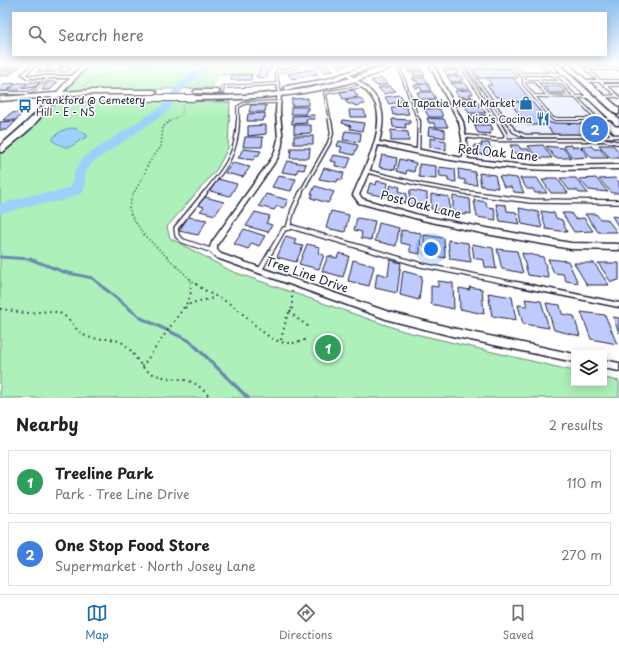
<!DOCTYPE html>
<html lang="en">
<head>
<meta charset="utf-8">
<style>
  :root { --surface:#fff; --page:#f2f2f2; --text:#202124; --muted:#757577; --line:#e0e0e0; --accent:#1f6fb2 }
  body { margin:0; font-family:"Playpen Sans",sans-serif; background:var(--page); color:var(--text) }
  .controls { position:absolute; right:12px; bottom:12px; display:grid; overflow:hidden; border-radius:0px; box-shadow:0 2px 10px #0003 }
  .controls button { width:36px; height:36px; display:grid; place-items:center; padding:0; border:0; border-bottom:1px solid var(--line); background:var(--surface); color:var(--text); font:20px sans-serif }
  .you { position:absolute; left:431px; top:249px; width:14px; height:14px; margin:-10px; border:3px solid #fff; border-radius:50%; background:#1a73e8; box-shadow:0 0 0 6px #1a73e833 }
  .badge { display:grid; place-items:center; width:26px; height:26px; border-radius:50%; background:var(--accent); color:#fff; font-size:13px; font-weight:700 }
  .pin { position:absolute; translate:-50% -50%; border:2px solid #fff; box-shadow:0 1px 4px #0006 }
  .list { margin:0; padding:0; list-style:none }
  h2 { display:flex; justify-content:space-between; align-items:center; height:52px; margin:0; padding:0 16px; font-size:17px }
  h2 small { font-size:13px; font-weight:400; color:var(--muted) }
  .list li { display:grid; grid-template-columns:26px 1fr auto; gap:12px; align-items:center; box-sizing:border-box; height:64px; margin:0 8px 8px; padding:0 8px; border:1px solid var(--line); border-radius:0px }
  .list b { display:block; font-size:15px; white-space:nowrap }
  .list p { margin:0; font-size:13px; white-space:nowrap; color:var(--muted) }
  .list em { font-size:13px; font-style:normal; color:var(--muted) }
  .icon { flex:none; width:22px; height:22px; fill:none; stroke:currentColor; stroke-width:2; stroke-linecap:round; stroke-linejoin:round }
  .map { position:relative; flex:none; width:619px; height:398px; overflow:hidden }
  .search { position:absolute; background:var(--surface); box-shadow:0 2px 10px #0003; left:12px; right:12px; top:12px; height:44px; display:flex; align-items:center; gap:10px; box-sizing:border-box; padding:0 14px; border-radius:0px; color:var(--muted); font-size:15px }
  .sheet { height:196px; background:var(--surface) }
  nav { display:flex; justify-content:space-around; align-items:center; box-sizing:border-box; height:56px; border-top:1px solid var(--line); background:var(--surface); font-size:11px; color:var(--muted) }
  nav a { display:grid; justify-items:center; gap:2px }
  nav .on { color:var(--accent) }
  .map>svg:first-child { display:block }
</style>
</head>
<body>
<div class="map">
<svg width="619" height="398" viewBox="0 0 619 398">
  <rect width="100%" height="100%" fill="#fff"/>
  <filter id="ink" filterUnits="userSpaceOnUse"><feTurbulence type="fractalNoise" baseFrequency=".025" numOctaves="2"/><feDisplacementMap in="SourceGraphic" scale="8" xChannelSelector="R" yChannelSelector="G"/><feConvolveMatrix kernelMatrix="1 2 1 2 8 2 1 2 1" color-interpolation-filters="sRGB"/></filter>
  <g filter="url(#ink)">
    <!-- built -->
    <g fill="#eceffe">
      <polygon points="462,64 547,64 597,111 619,135 619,138 512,139"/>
      <polygon points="573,64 619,64 619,103"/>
    </g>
    <!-- green -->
    <g fill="#adf0ba" stroke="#68897a">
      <polygon points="90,64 257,64 254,74 217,75 212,88 68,91 65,89"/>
      <polygon points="101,101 230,102 228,148 217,169 167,227 170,238 231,271 403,331 574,371 574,383 604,383 604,378 619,381 619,398 0,398 0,153 20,139 52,106 65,103"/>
    </g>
    <!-- water -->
    <path fill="#9dd1fb" stroke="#6c8bae" d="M72,128L77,129L87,135V137C85,138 81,139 79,141C68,150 65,148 53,141V138C58,132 65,129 72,128Z"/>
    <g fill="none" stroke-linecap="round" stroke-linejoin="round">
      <!-- stream-far1 -->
      <polyline stroke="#6c8bae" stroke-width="3" points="0,257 30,259 64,272 92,278 101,285"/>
      <!-- stream -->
      <polyline stroke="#6c8bae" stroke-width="3.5" points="99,284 141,318 190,341 248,398"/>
      <!-- river -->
      <polygon fill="#9dd1fb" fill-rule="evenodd" points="208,64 221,64 220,66 209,69 185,87 167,112 92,163 86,172 84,190 82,193 62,201 32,205 0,214 0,204 32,195 60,191 71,187 74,172 84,157 159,108 179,83 203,65"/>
    </g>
    <!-- building -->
    <g fill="#bfcbfd" stroke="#22223b">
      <polygon points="262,64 272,65 266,78 256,77"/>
      <polygon points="312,64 325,64 334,70 324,73"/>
      <polygon points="334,64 352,64 340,68"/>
      <polygon points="440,64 454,64 458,69 443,69"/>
      <polygon points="473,64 505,64 510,69 477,69"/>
      <polygon points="43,65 52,65 45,72 36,72"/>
      <polygon points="54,65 63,65 56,72 46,72"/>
      <polygon points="406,65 419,65 421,70 408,70"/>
      <polygon points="9,66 22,66 17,69 4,69"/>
      <polygon points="64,66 70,66 68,68 72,68 68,72 59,72"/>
      <polygon points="313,69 318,74 292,79 288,74"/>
      <polygon points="473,69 510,69 518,78 479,78"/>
      <polygon points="444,70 458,70 460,73 455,73 457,76 447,76"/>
      <polygon points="2,71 15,71 9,75 0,76 0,72"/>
      <polygon points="408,71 422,71 425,76 414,76 413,73 409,73"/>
      <polygon points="232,75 252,75 251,80 231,80"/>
      <polygon points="447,76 462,76 464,80 460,80 461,82 451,82"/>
      <polygon points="381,78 388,84 377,86 371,81"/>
      <polygon points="412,78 425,78 428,84 418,84 417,81 414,81"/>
      <polygon points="487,78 513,78 532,102 505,101 502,97 496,97 487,85 492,85"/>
      <polygon points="30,82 40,82 35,87 22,89"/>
      <polygon points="48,82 58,82 50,90 42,90"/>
      <polygon points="15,83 7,91 0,91 0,88 5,84"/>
      <polygon points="17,83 27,83 19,90 9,90"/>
      <polygon points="451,83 465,83 470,89 456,89"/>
      <polygon points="428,84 431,91 422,91 420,87 416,88 414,85"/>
      <polygon points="390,86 396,91 384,94 378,88"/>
      <polygon points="544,86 559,86 566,93 550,93"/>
      <polygon points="354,90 358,97 343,99 340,92"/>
      <polygon points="471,90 473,94 469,94 472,97 459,97 455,91"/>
      <polygon points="417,92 432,92 436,99 420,99"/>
      <polygon points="400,95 405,101 389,104 385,97"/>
      <polygon points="308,98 308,105 292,106 292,99"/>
      <polygon points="360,98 365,104 355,106 354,104 348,104 345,100"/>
      <polygon points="460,98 475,98 480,105 464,105"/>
      <polygon points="436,100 438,107 426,107 421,101"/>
      <polygon points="510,102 532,102 550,123 594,124 604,134 554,135 546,125 527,125"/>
      <polygon points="251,105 266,105 265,112 249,112"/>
      <polygon points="465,106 481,106 486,113 469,113"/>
      <polygon points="291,107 308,107 308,110 306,110 306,114 291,114"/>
      <polygon points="391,107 406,107 409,114 393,115"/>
      <polygon points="424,109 440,109 443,117 429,117"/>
      <polygon points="349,110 364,110 366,117 350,117"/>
      <polygon points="23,112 16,120 3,120 11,113"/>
      <polygon points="265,113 265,118 263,118 262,121 247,121 248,114"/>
      <polygon points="314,115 315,119 306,119 307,123 292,124 292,116"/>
      <polygon points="469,115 485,115 490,122 474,123"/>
      <polygon points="427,118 444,119 448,127 435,127 434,123 429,123"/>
      <polygon points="392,119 410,120 410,124 405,124 406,128 393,127"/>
      <polygon points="343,120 364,123 362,131 350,129 351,126 342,123"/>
      <polygon points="16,121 7,130 0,130 0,122"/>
      <polygon points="266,125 266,134 248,136 248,126"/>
      <polygon points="294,125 311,125 311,133 294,134"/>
      <polygon points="474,125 491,125 493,130 489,130 491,134 478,133"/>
      <polygon points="429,127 445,130 445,138 428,135"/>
      <polygon points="391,130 408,132 409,141 391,141"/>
      <polygon points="345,131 361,133 360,142 343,140"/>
      <rect x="294" y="136" width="19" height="8"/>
      <polygon points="245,137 263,137 262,147 243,147"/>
      <polygon points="430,138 446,141 446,150 430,147"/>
      <polygon points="339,141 358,145 354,155 340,152 342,147 337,146"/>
      <polygon points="481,143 489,143 493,155 476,154 474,145 482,146"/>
      <polygon points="510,145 518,145 521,149 528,149 534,158 518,158"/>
      <polygon points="543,145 552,158 537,158 528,146"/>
      <polygon points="571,145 573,147 580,147 589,157 573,158 563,146"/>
      <polygon points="599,145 613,145 619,152 619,158 610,158"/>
      <polygon points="546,146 563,148 571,158 555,158"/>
      <polygon points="581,146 591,146 594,149 600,149 608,158 592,158"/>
      <polygon points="291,148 310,148 309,158 290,158"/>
      <polygon points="243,149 261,151 258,156 256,155 253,160 238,158"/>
      <polygon points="333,155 351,158 347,168 335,166 336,162 330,161"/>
      <polygon points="382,155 397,158 395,170 379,167"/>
      <polygon points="400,159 416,163 414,172 407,170 406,174 397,171"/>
      <polygon points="287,161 306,164 304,170 298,169 296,174 282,172"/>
      <polygon points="233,163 250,167 243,177 225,173"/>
      <polygon points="419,164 436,166 436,179 419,177"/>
      <polygon points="439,167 455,169 456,182 448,181 448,177 440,176"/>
      <polygon points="324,168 344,173 342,180 338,179 337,182 319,179"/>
      <polygon points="458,169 475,172 477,185 465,184 465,180 459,179"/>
      <polygon points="479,173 495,175 498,188 481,186"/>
      <polygon points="278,176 296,179 291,191 272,187"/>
      <polygon points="499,176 517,178 524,193 514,192 511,187 504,187"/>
      <polygon points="520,178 537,178 547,193 535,193 533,189 527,189"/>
      <polygon points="546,178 557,178 568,193 551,193 542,180 547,180"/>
      <polygon points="560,178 576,178 588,193 579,193 577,190 569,190"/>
      <polygon points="596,178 608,192 589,190 579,179"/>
      <polygon points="615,178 619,182 619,193 612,193 599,179"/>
      <polygon points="218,179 237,184 230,196 210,191"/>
      <polygon points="377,181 388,183 385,197 367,193 370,183 376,185"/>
      <polygon points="391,185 400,187 399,191 407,194 405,203 387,198"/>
      <polygon points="315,186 334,192 328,203 311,198 313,194 311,194"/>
      <polygon points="410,190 427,193 427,208 409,204"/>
      <polygon points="266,194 288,200 284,208 277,206 274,210 259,206"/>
      <polygon points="431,194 449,197 450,212 431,209"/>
      <polygon points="453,196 470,199 471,214 466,213 466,215 453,213"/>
      <polygon points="205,197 224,202 215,215 200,211 204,207 198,205"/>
      <polygon points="474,200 486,202 487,207 494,208 496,220 477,217"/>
      <polygon points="496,204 506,205 507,211 516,212 520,224 500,221"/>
      <polygon points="519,208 538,212 542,228 522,224"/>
      <polygon points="331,211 349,215 345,232 326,228"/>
      <polygon points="541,211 554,213 556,218 562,220 567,232 546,229"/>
      <polygon points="255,212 270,216 266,223 272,225 268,232 246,226"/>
      <polygon points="562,213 571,213 575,219 584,218 593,231 574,232"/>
      <polygon points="585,214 596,214 600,219 607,219 617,232 598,232"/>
      <polygon points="612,216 619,217 619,228"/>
      <polygon points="188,217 207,220 198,235 179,231"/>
      <polygon points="357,218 375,221 371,240 361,238 362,232 354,230"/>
      <polygon points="379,223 399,228 396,246 375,241"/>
      <polygon points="244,229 265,236 259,246 252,243 248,249 234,244"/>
      <polygon points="401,230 421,233 420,254 410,252 410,245 401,243"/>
      <polygon points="424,235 444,238 445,258 424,254"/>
      <polygon points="286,236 296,239 294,244 303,246 296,262 277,257"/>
      <polygon points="448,240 468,243 471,262 450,259"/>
      <polygon points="307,244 320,247 318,253 324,255 319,269 299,264"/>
      <polygon points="472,244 493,248 496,269 485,267 484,260 474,258"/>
      <polygon points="497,249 517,251 523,273 502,269"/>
      <polygon points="339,253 349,256 343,277 322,271 328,256 337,258"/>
      <polygon points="522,253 543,257 549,278 528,275"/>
      <polygon points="548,259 568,261 578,283 566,281 563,274 554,273"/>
      <polygon points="353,260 374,266 369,286 348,281"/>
      <polygon points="390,260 401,263 397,293 375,288 377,273 388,276"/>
      <polygon points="574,263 594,263 609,285 587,285"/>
      <polygon points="598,263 619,263 619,280 611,282"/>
      <polygon points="403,271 422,276 419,300 400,295"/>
      <polygon points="438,281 453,283 454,309 431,304 431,286 438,287"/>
      <polygon points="469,287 482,289 484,314 460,309 459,288 470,290"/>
      <polygon points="488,293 512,297 516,320 492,316"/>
      <polygon points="525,299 541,301 549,328 523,324 518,305 527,306"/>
      <polygon points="546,303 560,305 562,314 574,316 580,336 554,330"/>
      <polygon points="581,312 605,315 617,344 591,339"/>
      <polygon points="613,317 619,318 619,333"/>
    </g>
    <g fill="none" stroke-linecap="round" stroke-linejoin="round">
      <!-- lane-far3 casing -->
      <g stroke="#22223b" stroke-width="4">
        <g id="lane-far3">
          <polyline points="404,64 399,67 419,122"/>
          <polyline points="460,64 498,122"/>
          <polyline points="465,64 507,122"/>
          <polyline points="512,64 524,78 524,84 553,119 613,119"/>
          <polyline points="541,64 561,82 600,122"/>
          <polyline points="581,64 588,66 608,65 606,64"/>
          <polyline points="0,68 5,64"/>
          <polyline points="619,69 586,69 619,97"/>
          <polyline points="277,72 297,67 299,64"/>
          <polyline points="520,74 566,74"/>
          <polyline points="524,81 561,82"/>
          <polyline points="585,81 619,81"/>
          <polyline points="536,82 549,97"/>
          <polyline points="605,85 619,85"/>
          <polyline points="279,89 276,74 281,64"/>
          <polyline points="222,92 223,87 277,84"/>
          <polyline points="0,93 27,93 35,90 49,77"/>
          <polyline points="534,96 589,97"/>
          <polyline points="602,97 618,96"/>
          <polyline points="238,122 238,107 245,103 279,102"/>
          <polyline points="330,122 325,93 362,86"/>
        </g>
      </g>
      <!-- lane-far2 casing -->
      <g stroke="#22223b" stroke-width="5">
        <g id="lane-far2">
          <polyline points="498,121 506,135 504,140"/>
          <polyline points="507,121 514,131 525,136 619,136"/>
          <polyline points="599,121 613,136"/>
          <polyline points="464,136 497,140 605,140 619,143"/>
          <polyline points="418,152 419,121"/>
          <polyline points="366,171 422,185 474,194"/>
          <path d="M204,194C224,170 237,155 238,121"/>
          <polyline points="300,194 329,143 332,133 330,121"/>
        </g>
      </g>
      <!-- lane-far1 casing -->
      <g stroke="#22223b" stroke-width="6">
        <g id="lane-far1">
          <polyline points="205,193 176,228 177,236 183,241 213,251"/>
          <polyline points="468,193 531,201 619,202"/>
          <polyline points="288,228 293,210 301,193"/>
          <polyline points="260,270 284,229 292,227 421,265 521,285"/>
        </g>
      </g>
      <!-- lane casing -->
      <g stroke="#22223b" stroke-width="7">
        <polyline id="lane" points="516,284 619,305"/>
      </g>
      <!-- street casing -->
      <g stroke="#22223b" stroke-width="3">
        <g id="street">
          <polygon points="33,64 37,64 26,74 29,76 74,76 76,77 74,78 27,78 22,74"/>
          <path d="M429,64H433L463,122L466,138L468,159L505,163L536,166L619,165V169C588,169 556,171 525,169C475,166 427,156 378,145L373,162L359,195L363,199L422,216L486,228L571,243L619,244V250L571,249L486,234L422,220L359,203L353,195C363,171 388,126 374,101C368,90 356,83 347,76V74H349C378,94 389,106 379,142L463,158L462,138L459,122Z"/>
          <path d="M278,88H280C282,95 280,103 280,110C280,130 287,139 277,159L217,245V250L221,254L389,312L452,328L574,354V362L452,336L389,320L217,258C210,253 208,251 212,242L272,158L275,151L278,139L276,111Z"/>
          <polygon points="604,360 619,363 619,371 604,368"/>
        </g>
      </g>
      <!-- secondary casing -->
      <g stroke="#22223b" stroke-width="3">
        <g id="secondary">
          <polygon points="83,64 89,64 63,92 90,90 154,90 157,92 154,94 90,94 59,96 31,128 3,152 0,152 0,146 25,124 52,97 0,101 0,97 56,93"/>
          <polygon points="372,64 380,64 330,82 287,90 284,88 287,86 327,79"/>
          <path d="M389,64H396C387,71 373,75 362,79C307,97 250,100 193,100L190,98L193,96C263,96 324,92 389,64Z"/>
          <polygon points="196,90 217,90 220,92 217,94 194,93 194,91"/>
        </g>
      </g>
      <!-- primary casing -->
      <g stroke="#22223b" stroke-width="3">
        <g id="primary">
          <polygon points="552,64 558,64 619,119 619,125 616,125"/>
          <polygon points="562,64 568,64 619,108 619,114 616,114"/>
        </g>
      </g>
      <!-- path-far2 -->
      <g stroke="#22223b" stroke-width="1" stroke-dasharray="0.5 2" stroke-linecap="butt">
        <polyline points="187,64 188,70 200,83 190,88 188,92"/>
        <polyline points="83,86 103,75 115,71 170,64"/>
        <polyline points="169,122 182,114 183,105"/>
      </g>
      <!-- path-far1 -->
      <g stroke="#22223b" stroke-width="1.5" stroke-dasharray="1 2.5" stroke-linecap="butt">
        <polyline points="170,121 163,127 161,147 148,164 143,177 132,196 129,207 131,215 144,235 190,279 190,285"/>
        <polyline points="190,279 197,285"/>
      </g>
      <!-- path -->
      <g stroke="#22223b" stroke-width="2" stroke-dasharray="1.5 4" stroke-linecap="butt">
        <path d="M196,284C209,295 221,297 233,306C256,322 272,353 305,340"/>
        <polyline points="185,308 191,303 214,298"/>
        <path d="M0,309C9,309 18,313 27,313C39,313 53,308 63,315C73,321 76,333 88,337C100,341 113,336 124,344C135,352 138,367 151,373C176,384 190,371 210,398"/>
        <polyline points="290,311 295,317 309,327"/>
        <polyline points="281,340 287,316 292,308 292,289"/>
        <polyline points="142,367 189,300 191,292 190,284"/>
      </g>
      <!-- lane-far3 -->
      <use href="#lane-far3" stroke="#fff" stroke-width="2"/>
      <!-- lane-far2 -->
      <use href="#lane-far2" stroke="#fff" stroke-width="2.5"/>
      <!-- lane-far1 -->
      <use href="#lane-far1" stroke="#fff" stroke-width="3.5"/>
      <!-- lane -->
      <use href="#lane" stroke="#fff" stroke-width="4"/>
      <!-- street -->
      <use href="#street" fill="#fff" fill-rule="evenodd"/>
      <!-- secondary -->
      <use href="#secondary" fill="#fff" fill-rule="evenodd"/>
      <!-- primary -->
      <use href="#primary" fill="#fff" fill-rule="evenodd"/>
      <!-- secondary-bridge casing -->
      <g stroke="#22223b" stroke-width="8" stroke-linecap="butt">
        <polyline id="secondary-bridge" points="150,98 193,98"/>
      </g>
      <!-- secondary-bridge -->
      <use href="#secondary-bridge" stroke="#fff" stroke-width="6"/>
    </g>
  </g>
  <!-- sky -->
  <linearGradient id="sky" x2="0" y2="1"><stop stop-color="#8ac0f0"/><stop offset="0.54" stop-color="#fff"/><stop offset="1" stop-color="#fff" stop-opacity="0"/></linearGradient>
  <rect width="619" height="119" fill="url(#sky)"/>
  <!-- icons -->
  <defs>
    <g id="shop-bare" transform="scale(1.08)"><path d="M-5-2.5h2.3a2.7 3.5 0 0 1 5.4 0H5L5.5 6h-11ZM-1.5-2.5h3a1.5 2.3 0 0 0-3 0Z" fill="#1f6fb2" stroke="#fff" stroke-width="2.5" paint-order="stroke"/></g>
    <g id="bus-bare" transform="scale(1.08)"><path d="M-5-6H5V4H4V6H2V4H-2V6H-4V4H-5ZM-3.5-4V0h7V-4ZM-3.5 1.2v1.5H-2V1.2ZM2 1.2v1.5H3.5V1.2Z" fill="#1f6fb2" stroke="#fff" stroke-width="2.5" paint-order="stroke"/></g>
    <g id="restaurant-bare" transform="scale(1.08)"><path d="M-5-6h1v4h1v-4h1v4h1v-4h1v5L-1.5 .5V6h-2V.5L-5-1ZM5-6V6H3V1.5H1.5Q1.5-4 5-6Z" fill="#1f6fb2" stroke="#fff" stroke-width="2.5" paint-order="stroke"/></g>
  </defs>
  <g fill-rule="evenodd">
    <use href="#shop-bare" x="526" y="103"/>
    <use href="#bus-bare" x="25" y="106"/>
    <use href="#restaurant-bare" x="543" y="119"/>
  </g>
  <g text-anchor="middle" stroke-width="3" stroke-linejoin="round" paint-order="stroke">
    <!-- far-poi labels -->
    <g font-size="10" fill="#22223b" stroke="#fff" text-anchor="end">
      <text x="36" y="104" text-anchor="start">Frankford @ Cemetery<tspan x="36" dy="12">Hill - E - NS</tspan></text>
      <text x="515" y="107">La Tapatia Meat Market</text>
      <text x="532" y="123">Nico's Cocina</text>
    </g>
    <!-- street labels -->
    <g font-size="12" fill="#22223b" stroke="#fff">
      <text transform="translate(498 153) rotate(6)" y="4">Red Oak Lane</text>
      <text transform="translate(421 205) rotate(14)" y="4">Post Oak Lane</text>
      <text transform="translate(307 275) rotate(19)" y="4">Tree Line Drive</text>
    </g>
  </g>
</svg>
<div class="controls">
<button><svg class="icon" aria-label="layers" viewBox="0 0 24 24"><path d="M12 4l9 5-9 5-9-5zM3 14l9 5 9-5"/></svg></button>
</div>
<div class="you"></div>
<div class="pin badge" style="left:328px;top:348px;background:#2e9e5b">1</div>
<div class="pin badge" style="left:595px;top:129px;background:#3f7fe0">2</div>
<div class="search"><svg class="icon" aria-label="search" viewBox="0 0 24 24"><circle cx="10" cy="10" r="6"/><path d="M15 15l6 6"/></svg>Search here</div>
</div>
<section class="sheet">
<h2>Nearby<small>2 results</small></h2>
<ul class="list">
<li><span class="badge" style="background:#2e9e5b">1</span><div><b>Treeline Park</b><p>Park · Tree Line Drive</p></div><em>110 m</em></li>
<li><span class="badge" style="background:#3f7fe0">2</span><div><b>One Stop Food Store</b><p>Supermarket · North Josey Lane</p></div><em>270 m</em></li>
</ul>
</section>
<nav>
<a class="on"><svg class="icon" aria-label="map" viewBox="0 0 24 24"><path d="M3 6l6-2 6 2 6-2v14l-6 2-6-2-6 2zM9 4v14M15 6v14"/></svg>Map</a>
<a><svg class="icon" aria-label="directions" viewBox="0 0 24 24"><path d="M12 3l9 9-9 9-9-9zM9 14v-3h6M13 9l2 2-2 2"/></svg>Directions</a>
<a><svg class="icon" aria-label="saved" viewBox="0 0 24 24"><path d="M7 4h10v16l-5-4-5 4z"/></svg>Saved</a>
</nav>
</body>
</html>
